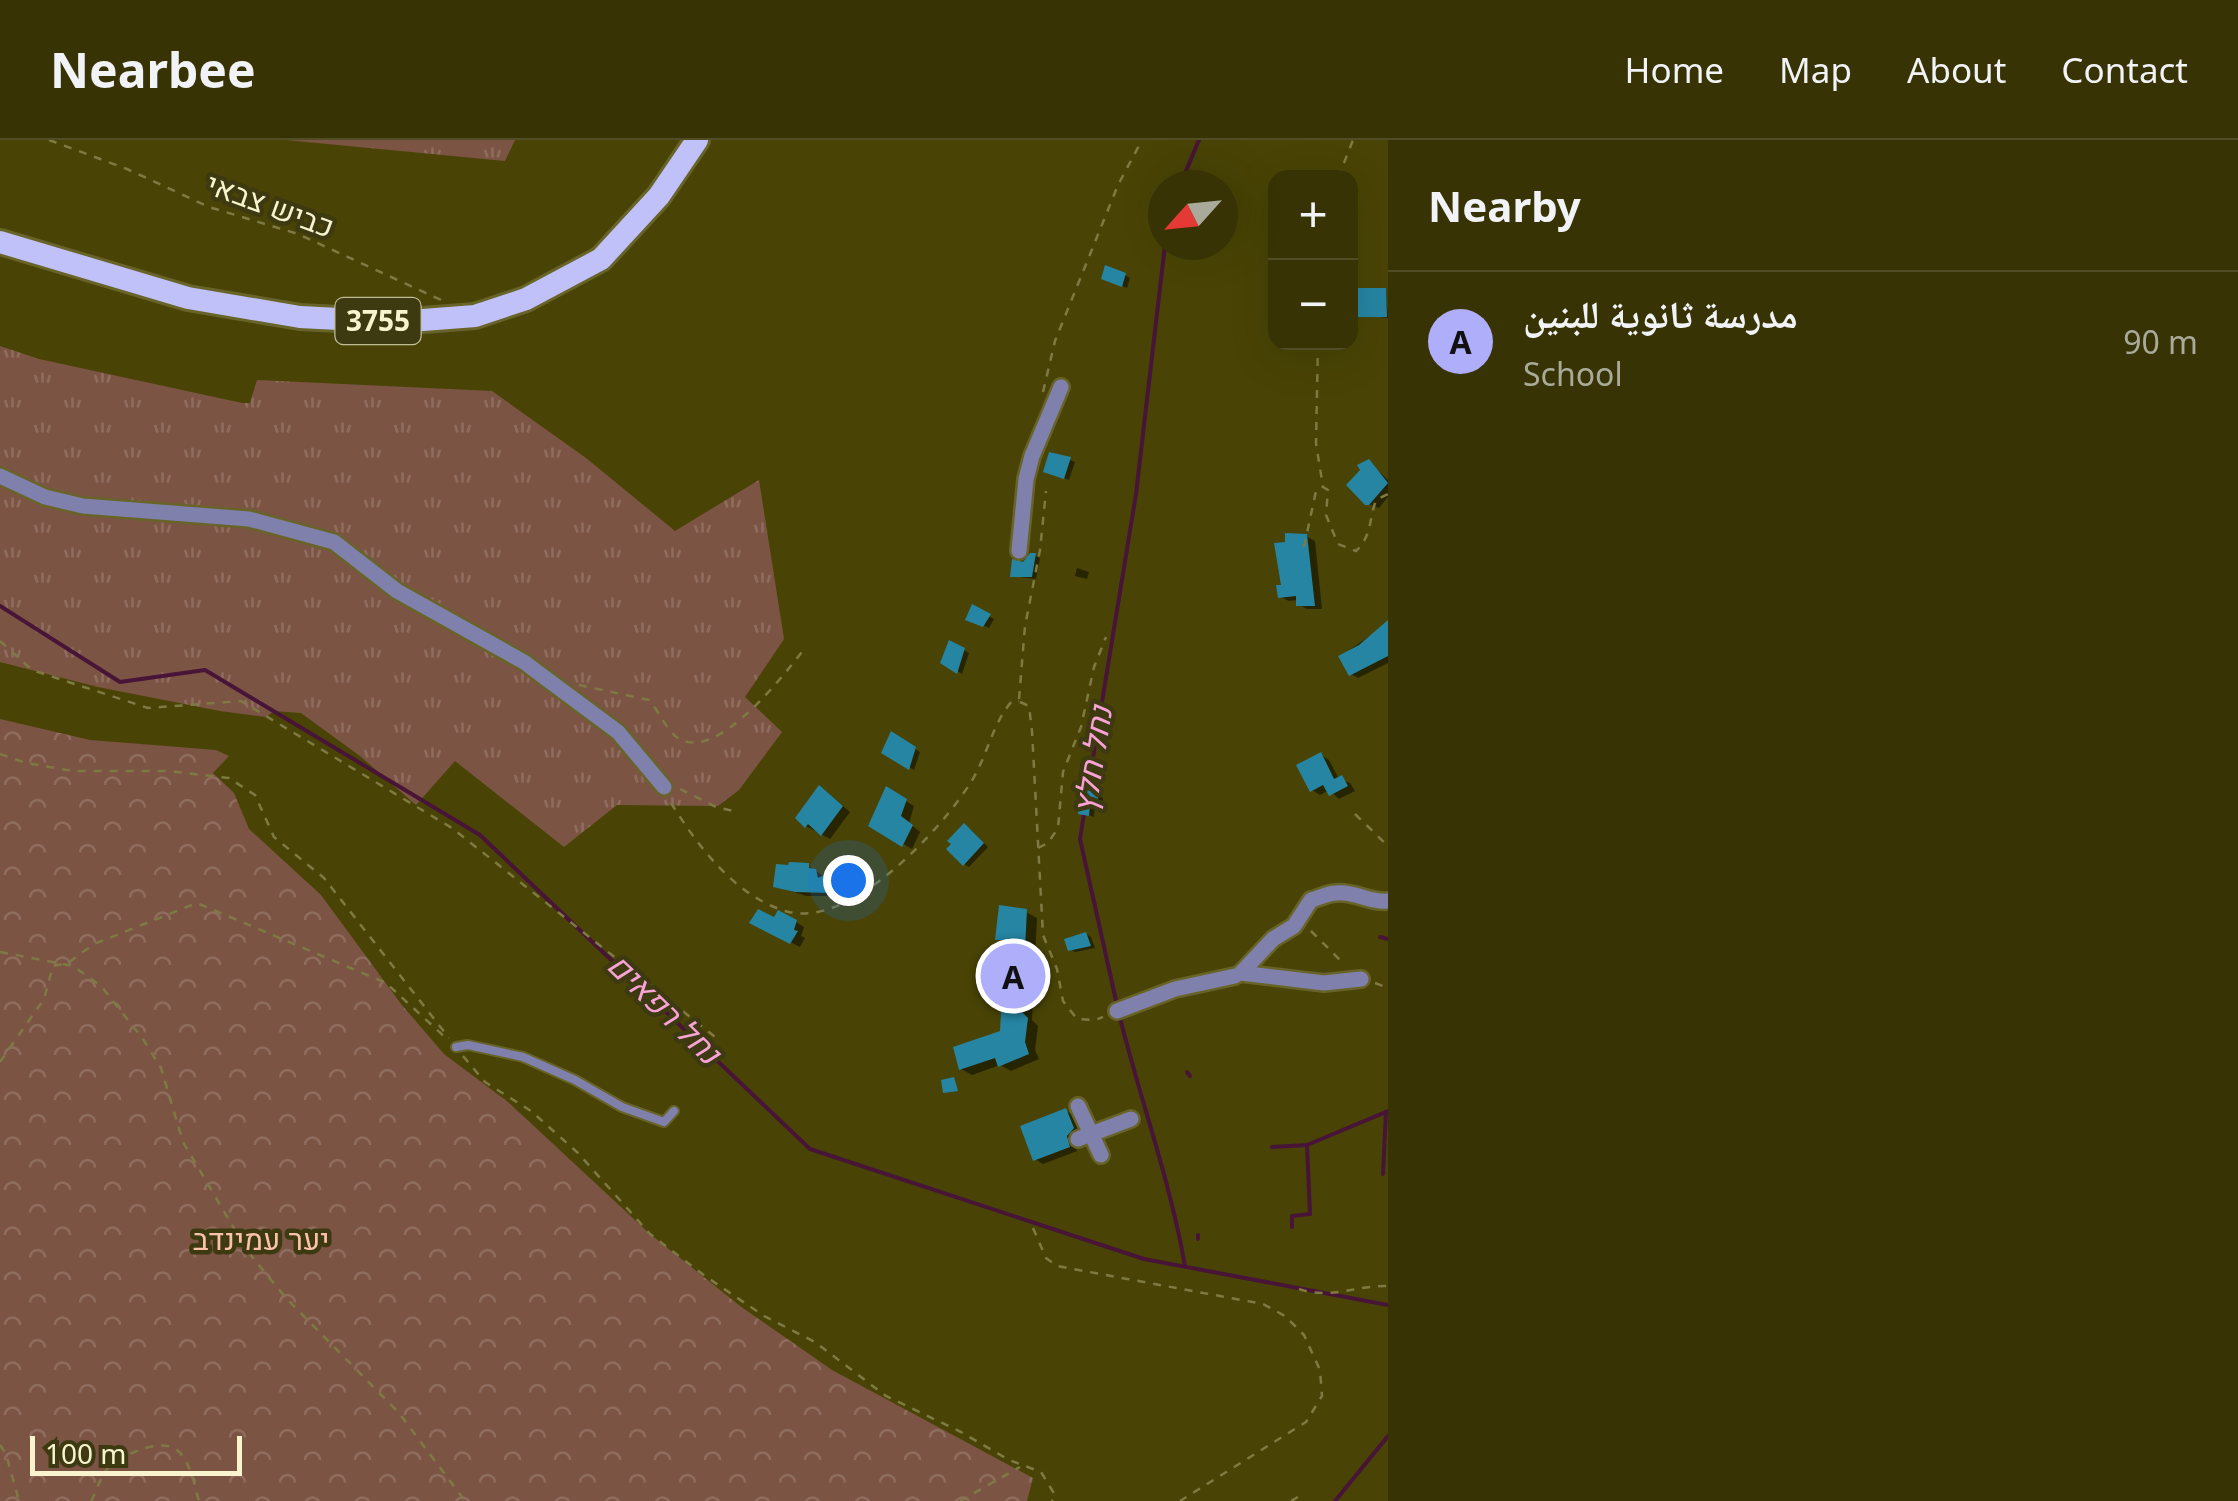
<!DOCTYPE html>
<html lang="en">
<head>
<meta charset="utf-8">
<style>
  :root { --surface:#373304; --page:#3e3b0e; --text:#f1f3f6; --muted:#aaaa9a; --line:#514e26; --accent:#aeaefa }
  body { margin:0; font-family:"Noto Sans","Noto Naskh Arabic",Heebo,sans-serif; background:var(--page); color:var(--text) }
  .controls { position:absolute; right:30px; top:30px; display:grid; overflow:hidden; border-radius:20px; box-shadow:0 10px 40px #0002 }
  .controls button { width:90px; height:90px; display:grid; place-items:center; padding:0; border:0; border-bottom:2px solid var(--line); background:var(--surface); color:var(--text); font:50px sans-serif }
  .compass { position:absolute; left:1148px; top:30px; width:90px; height:90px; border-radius:50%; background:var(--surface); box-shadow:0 10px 40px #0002; rotate:243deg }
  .scale { position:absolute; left:30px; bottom:25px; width:212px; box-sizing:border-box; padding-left:10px; border:5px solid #f7f4cf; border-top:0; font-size:28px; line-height:35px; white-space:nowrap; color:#f7f4cf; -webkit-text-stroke:8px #3d3911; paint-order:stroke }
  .you { position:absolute; left:848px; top:740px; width:35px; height:35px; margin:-25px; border:8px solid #fff; border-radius:50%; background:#1a73e8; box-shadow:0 0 0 15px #1a73e833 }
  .badge { display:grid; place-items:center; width:65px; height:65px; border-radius:50%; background:var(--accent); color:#111; font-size:32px; font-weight:700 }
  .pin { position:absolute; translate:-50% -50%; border:5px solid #fff; box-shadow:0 2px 10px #0006 }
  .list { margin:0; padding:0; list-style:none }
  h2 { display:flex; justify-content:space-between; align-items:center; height:130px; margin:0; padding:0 40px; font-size:42px }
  h2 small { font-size:32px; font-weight:400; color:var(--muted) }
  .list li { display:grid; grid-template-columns:65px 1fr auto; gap:30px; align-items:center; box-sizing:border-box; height:140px; padding:0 40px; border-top:2px solid var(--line) }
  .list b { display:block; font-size:38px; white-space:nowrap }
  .list p { margin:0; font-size:32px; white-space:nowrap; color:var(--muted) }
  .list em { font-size:32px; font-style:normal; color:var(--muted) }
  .map { position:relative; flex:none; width:1388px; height:1361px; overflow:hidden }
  header { display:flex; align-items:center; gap:60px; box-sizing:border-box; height:140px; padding:0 50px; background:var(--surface); border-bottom:2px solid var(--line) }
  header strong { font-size:48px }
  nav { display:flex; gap:55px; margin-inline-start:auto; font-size:35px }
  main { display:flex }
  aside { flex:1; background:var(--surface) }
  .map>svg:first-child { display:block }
</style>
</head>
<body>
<header>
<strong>Nearbee</strong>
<nav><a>Home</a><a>Map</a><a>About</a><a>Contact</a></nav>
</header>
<main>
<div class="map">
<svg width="1388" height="1361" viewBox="0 0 1388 1361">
  <defs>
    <pattern id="grass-tufts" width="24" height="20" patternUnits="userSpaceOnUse" patternTransform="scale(2.5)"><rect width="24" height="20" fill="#7c5444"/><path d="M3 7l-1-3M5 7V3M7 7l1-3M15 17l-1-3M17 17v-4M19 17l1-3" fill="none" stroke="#8f6d5e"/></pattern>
    <pattern id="forest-crowns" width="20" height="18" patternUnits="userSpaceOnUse" patternTransform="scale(2.5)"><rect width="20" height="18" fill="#7c5444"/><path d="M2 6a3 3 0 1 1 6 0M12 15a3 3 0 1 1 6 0" fill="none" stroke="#8f6d5e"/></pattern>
  </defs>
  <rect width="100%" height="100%" fill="#494405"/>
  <!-- grass -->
  <g fill="url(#grass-tufts)">
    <polygon points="286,0 515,0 505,21"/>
    <polygon points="0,206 39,219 242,263 250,263 257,240 492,251 586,318 675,391 759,340 784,499 745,557 782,592 739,650 718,666 617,665 564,707 455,621 416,665 360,616 301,573 274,571 266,577 220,571 98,547 0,522"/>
  </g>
  <!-- forest -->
  <polygon fill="url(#forest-crowns)" points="0,579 90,600 216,610 229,616 213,633 234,653 249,689 321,755 401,864 444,914 508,962 650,1094 740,1166 832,1230 1033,1338 1027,1361 0,1361"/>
  <!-- shadow -->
  <g fill="#0007">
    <polygon points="1125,135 1130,138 1127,148 1109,141"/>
    <polygon points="1386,151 1388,178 1361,175"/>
    <polygon points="1070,320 1075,322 1069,340 1051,333"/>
    <polygon points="1369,322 1388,340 1388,357 1379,368 1366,363"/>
    <polygon points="1306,396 1315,401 1322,469 1307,469 1298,464 1298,460 1289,461 1280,457"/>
    <polygon points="1035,416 1040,418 1036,439 1013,436"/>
    <polygon points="1077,428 1089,432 1087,439 1075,436"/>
    <polygon points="973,468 994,479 989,488 973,481"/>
    <polygon points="1388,483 1388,523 1358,538 1351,534 1341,516"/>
    <polygon points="951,503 969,513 962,534 943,522"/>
    <polygon points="892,595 920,612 914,630 884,612"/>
    <polygon points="1321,615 1329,620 1339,639 1350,643 1355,651 1339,659 1329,650 1320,655 1312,650"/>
    <polygon points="887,650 914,666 909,683 920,692 912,709 871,685"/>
    <polygon points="828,653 850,672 830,699 806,686"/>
    <polygon points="1098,655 1103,658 1102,666 1095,665 1094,677 1081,673"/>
    <polygon points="969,688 988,707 969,727 964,724"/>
    <polygon points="808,726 825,737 832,734 840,738 839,756 806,756 776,746"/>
    <polygon points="1026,772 1037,778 1032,880 1038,886 1035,910 1039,919 1011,931 1000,925 972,935 961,929 1002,893 1007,804 998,799"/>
    <polygon points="775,780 796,782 804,787 801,796 805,798 800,807 752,782"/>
    <polygon points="1086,794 1091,797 1095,808 1075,812 1070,809"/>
    <polygon points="1066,971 1074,976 1081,994 1075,1002 1077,1011 1043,1024 1035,1019"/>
  </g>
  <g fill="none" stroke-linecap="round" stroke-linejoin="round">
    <!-- stream -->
    <g stroke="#481437" stroke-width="4">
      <polyline points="1180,45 1199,0"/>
      <polyline points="0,466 120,542 205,530 480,695 810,1009 1144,1119 1388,1165"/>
      <polyline points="1087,654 1136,354 1165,105"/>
      <polyline points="1084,674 1080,699 1117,865"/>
      <polyline points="1380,797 1388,799"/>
      <path d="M1119,874C1140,959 1170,1040 1185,1126"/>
      <polyline points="1187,932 1190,936"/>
      <polyline points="1272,1007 1307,1005 1388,971"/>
      <polyline points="1383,1034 1386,972"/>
      <polyline points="1292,1087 1292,1076 1310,1074 1307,1005"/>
      <polyline points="1198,1099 1198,1095"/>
      <polyline points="1335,1361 1388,1296"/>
    </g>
  </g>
  <!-- building -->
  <g fill="#2685a3">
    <polygon points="1105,125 1126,133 1122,147 1101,139"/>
    <polygon points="1358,148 1386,148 1387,177 1358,177"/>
    <polygon points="1049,312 1071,317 1064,339 1043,332"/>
    <polygon points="1369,319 1388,343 1369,365 1365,365 1346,345 1360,330 1357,325"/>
    <polygon points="1285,393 1307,394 1315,466 1296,466 1296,456 1278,458 1276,445 1281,445 1274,403 1285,402"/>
    <polygon points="1030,413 1036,413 1032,437 1010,437 1012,419 1023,422"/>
    <polygon points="972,464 991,474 983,487 965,480"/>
    <polygon points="1388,480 1388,516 1349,536 1338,516 1359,505"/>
    <polygon points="949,500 965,508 957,534 940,523"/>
    <polygon points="891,591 916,607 909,630 881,613"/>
    <polygon points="1321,612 1334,639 1342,635 1348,646 1329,656 1323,645 1310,652 1296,625"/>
    <polygon points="819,645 843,666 821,696 808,684 805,688 795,678"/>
    <polygon points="886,646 907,659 901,676 913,685 902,707 868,686"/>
    <polygon points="1080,649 1098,652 1098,665 1090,664 1089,676 1078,674"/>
    <polygon points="964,683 984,703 963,726 946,709 951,704 947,701"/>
    <polygon points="789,722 809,723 809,728 816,729 818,738 832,731 831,753 795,752 773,747 776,724 788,725"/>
    <polygon points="999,765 1027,769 1022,872 1028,878 1025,902 1029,914 998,927 995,918 959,930 953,907 1000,891 1005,800 995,800"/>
    <polygon points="758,769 774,777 778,770 797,780 794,790 798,791 790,804 749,783"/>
    <polygon points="1086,792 1091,806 1068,811 1064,799"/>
    <polygon points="954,937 958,951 943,953 941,940"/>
    <polygon points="1066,968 1074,988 1067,996 1070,1007 1033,1021 1020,986"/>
  </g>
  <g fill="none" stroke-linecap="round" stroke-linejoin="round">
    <!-- lane casing -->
    <g stroke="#686429" stroke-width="12">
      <polyline id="lane" points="456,907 468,905 523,917 575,940 622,967 664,982 674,971"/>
    </g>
    <!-- street casing -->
    <g stroke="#686429" stroke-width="20">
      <g id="street">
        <polyline points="0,336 45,357 83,366 249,379 334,402 397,451 524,522 552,543 618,592 664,647"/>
        <polyline points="1019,411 1026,339 1032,316 1061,247"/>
        <path d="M1241,833L1273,799L1294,786L1311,760C1319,758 1328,753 1336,753C1355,751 1370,763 1388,761"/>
        <polyline points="1241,833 1324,843 1361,839"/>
        <polyline points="1117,871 1175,849 1235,836"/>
        <polyline points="1078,966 1101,1015"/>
        <polyline points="1078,999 1131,979"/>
      </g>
    </g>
    <!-- primary casing -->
    <g stroke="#686429" stroke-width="28">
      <polyline id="primary" points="0,102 188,158 300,177 397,182 475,176 526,159 601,119 659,56 697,0"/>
    </g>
    <!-- path -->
    <g stroke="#7e7a43" stroke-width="2.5" stroke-dasharray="8 8" stroke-linecap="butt">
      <polyline points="49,0 127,29 209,67 298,94 441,160"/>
      <polyline points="1338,38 1353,0"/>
      <path d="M1318,202L1316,303L1323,347L1328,350L1326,375L1338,404L1356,411C1372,396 1369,379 1376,360L1388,354"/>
      <polyline points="1043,252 1055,201 1118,45 1142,0"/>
      <polyline points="1304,407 1316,351 1322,347"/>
      <polyline points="0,501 32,530 148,568 241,561 452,688 719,900"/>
      <path d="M579,545L649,560C659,571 666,590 678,598C717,624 785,533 806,507"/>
      <polyline points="1019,559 1025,486 1040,410 1046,351"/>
      <polyline points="1020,562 1029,566 1032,591 1043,795 1057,829 1063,861 1077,879 1095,880 1103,877"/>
      <polyline points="0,614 26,623 73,631 168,631 229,638 255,655 274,697 324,738 449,898"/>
      <polyline points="680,649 716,667 734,671"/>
      <path d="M671,663C698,706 734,755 785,771C849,791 941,690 971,642C987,617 992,584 1012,561H1019"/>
      <polyline points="1355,674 1388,706"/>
      <polyline points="1038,708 1048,703 1058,688 1063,632 1081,587 1094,527 1106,497"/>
      <polyline points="1311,791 1344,824"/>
      <polyline points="0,812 73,826 101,846 143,899 161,928 183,1002 248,1112 286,1158 399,1273 465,1361"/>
      <polyline points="1375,843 1388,848"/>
      <polyline points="463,916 485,942 531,971 578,1013 650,1094 705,1136 764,1176 815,1202 886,1256 961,1292 1009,1320 1041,1332 1055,1355 1052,1361"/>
      <polyline points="0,922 44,859 53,826 68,823 94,804 197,763 386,843 448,900"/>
      <polyline points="1033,1088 1046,1118 1057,1126 1263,1164 1285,1176 1304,1195 1320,1230 1322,1256 1306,1282 1180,1361"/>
      <path d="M1299,1149C1330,1160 1356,1145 1388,1146"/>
      <polyline points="0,1305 6,1314 19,1361"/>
      <path d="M91,1361C97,1351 101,1334 110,1326C124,1315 160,1297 177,1310C191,1322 194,1345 199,1361"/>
      <polyline points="960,1361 1020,1327"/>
      <polyline points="1291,1361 1303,1354"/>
    </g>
    <!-- lane -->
    <use href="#lane" stroke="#8080ad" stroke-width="8"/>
    <!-- street -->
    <use href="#street" stroke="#8080ad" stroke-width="15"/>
    <!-- primary -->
    <use href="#primary" stroke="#c0c1f8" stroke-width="22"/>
  </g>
  <g text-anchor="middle" stroke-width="9" stroke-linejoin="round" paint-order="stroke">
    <!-- shield labels -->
    <rect fill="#3d3911" stroke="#bfbc96" stroke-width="2.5" x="335.5" y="158" width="85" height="46" rx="8"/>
    <g font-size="28" font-weight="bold" fill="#f7f4cf">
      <text x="378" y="191">3755</text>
    </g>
    <!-- street labels -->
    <g font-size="30" fill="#f7f4cf" stroke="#3d3911">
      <text transform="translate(270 66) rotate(20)" y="10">כביש צבאי</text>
    </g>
    <!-- park labels -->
    <g font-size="30" fill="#fbc2ab" stroke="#3d3911">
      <text x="261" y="1110">יער עמינדב</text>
    </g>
    <!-- water labels -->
    <g font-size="32" font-style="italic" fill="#f9a2d6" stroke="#3d3911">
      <text transform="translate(1093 620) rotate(-81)" y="11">נחל חלץ</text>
      <text transform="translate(664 869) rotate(44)" y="11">נחל רפאים</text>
    </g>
  </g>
</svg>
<div class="controls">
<button>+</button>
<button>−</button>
</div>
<svg class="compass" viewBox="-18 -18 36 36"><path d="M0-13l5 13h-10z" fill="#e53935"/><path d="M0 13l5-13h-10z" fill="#aaaa9a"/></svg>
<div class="scale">100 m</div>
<div class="you"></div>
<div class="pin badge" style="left:1013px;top:836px">A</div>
</div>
<aside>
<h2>Nearby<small></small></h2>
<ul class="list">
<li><span class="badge">A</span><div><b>مدرسة ثانوية للبنين</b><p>School</p></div><em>90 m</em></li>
</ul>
</aside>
</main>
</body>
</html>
